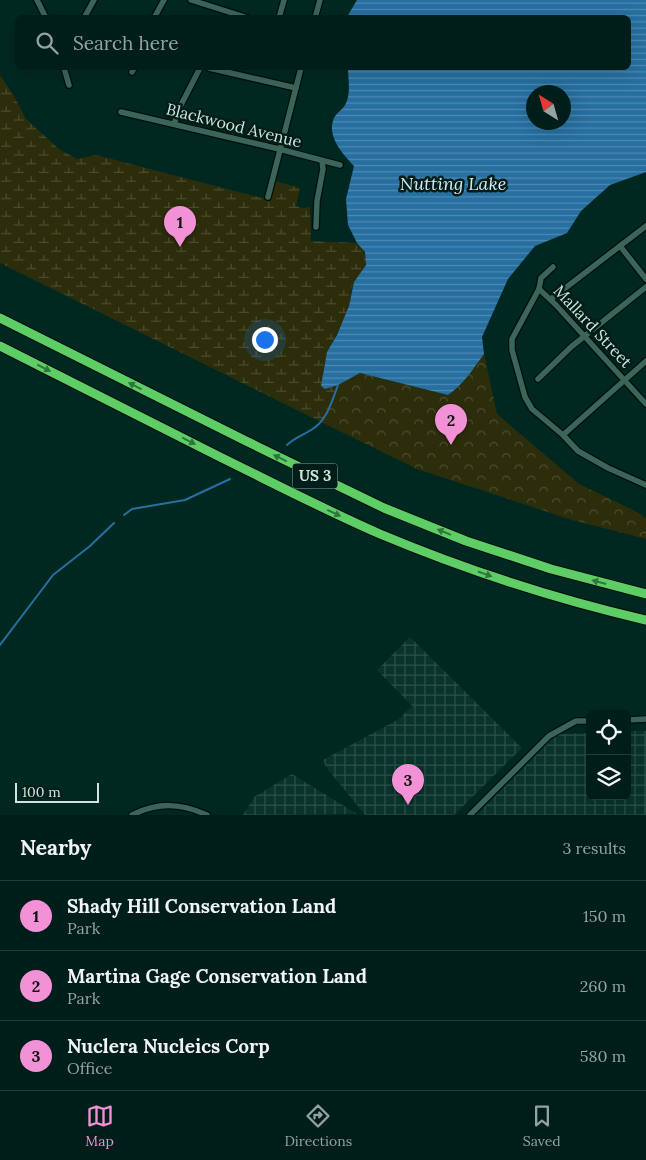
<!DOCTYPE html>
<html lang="en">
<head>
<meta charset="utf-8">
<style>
  :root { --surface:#001e19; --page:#0a2722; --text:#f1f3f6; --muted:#95a2a2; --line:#223c38; --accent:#f391d6 }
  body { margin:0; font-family:Lora,serif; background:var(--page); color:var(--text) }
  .controls { position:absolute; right:15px; bottom:15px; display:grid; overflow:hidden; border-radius:8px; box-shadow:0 5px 20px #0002 }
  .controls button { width:45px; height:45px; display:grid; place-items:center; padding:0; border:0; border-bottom:1px solid var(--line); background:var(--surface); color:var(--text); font:25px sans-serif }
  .compass { position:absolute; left:526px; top:85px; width:45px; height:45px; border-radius:50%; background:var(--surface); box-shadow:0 5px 20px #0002; rotate:323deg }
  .scale { position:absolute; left:15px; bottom:12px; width:84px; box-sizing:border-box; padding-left:5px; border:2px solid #cfe4de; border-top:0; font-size:14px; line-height:18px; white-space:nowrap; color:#cfe4de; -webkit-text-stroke:4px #001d17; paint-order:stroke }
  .you { position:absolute; left:264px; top:339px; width:18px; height:18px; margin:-12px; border:4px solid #fff; border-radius:50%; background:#1a73e8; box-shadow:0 0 0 8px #1a73e833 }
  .badge { display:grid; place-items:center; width:32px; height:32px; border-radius:50%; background:var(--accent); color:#111; font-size:16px; font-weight:700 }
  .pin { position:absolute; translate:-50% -41px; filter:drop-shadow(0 1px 2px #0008) }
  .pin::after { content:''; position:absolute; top:26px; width:18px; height:15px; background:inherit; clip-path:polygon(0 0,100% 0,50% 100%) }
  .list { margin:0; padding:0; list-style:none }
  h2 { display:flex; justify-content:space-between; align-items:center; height:65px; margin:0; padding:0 20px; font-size:21px }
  h2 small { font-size:16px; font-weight:400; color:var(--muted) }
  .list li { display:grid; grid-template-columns:32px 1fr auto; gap:15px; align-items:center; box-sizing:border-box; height:70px; padding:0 20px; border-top:1px solid var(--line) }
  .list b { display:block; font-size:19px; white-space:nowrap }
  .list p { margin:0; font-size:16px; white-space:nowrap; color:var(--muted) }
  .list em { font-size:16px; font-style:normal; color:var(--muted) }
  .icon { flex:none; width:28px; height:28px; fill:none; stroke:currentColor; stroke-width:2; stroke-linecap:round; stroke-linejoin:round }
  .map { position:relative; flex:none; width:646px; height:815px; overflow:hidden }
  .search { position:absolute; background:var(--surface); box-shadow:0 5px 20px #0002; left:15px; right:15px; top:15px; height:55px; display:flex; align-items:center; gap:12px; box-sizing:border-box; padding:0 18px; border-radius:8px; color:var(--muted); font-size:19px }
  .sheet { height:275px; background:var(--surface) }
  nav { display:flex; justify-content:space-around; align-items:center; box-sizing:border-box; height:70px; border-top:1px solid var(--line); background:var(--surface); font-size:14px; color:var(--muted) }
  nav a { display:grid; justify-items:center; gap:2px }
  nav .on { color:var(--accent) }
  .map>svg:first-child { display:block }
</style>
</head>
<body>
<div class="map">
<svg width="646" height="815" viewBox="0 0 646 815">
  <defs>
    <pattern id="industrial-grid" width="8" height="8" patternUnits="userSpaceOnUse" patternTransform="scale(1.25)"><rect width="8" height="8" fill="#09332b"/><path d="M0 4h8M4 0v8" fill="none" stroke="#2c5049"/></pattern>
    <pattern id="wetland-marsh" width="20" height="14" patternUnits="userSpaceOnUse" patternTransform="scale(1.25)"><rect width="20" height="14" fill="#2c2e0b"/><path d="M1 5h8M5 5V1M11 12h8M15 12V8" fill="none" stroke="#4a4c2e"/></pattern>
    <pattern id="park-crowns" width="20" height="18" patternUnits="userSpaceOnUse" patternTransform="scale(1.25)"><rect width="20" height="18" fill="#2c2e0b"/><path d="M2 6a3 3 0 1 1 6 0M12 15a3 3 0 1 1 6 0" fill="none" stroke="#4a4c2e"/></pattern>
    <pattern id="water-rules" width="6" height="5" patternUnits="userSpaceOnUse" patternTransform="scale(1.25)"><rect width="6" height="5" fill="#266fa0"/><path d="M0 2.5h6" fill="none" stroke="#4f8ab1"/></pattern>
  </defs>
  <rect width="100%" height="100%" fill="#002821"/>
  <!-- industrial -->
  <g fill="url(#industrial-grid)">
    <polygon points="410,637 522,748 454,815 365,815 326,767 323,760 399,719 412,706 377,670"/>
    <polygon points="627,731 646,731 646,815 476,815 557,734 590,733 590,796 627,796"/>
    <polygon points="292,774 357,814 243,815 254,797"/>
  </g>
  <!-- wetland -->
  <path fill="url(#wetland-marsh)" d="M0,75L14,96L26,119L59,149L77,159L96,155L270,200L275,181L300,188L296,206L302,208L310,207L311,241L357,243C369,255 369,262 359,276C357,278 355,280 354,282C351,289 351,298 349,305C341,335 317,356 325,389L338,385L331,405L321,422L0,263Z"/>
  <!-- park -->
  <polygon fill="url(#park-crowns)" points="484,354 497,414 579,484 635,511 646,518 646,539 572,520 417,469 321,422 331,405 338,385 360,373 448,395 454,391"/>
  <!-- water -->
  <path fill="url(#water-rules)" fill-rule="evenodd" d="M357,0H646V172L610,185L581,211L567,233L535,246L508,279L482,337L484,354C473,369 463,385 448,395L360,373L338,385L325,389L321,386L327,352L337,335L349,306L354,282L366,265L365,252L357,243L348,225L346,199L354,166C343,154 326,136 334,118C337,112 344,109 346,103C351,93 348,78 348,68H628V18L347,17ZM534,92H564V122H534Z"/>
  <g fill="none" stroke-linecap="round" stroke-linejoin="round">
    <!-- stream -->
    <g stroke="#266fa0" stroke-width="2">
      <path d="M287,445C294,438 303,435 311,430C327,421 332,401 338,385"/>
      <polyline points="124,515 132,509 185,500 230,479"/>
      <polyline points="0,645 53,575 90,546 114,523"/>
    </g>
    <!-- minor casing -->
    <g stroke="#000f0a" stroke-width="8">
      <g id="minor">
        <polyline points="37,0 46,18"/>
        <polyline points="191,0 248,18"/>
        <polyline points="84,18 94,0"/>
        <polyline points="154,18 164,0"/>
        <polyline points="279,18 284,0"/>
        <polyline points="315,18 320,0"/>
        <polyline points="64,68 69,85"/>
        <polyline points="209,68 296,88"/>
        <polyline points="132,72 134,68"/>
        <polyline points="121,112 279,149 340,165"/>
        <polyline points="174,124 180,107 200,68"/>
        <polyline points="268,197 301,68"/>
        <polyline points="316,227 317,201 323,169 322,161"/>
        <polyline points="620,246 646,279"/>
        <polyline points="553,267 541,278 539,289 512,339 512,350 525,397 532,409 563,435 578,451 608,468 646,485"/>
        <polyline points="539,289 556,305 646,404"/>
        <polyline points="551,299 646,226"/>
        <polyline points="538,379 571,347 646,287"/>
        <polyline points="563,435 646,361"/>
        <polyline points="627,720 646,719"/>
        <path d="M132,815C158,802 181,803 207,815"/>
        <polyline points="470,815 549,736 576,721 590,721"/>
      </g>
    </g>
    <!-- highway casing -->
    <g stroke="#000f0a" stroke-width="11">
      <g id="highway">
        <polyline points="0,318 246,441 384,508 466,541 551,569 646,594"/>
        <path d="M0,346C73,383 147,420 220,457C273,483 325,510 380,534C466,570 555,599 646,620"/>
      </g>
    </g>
    <!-- minor -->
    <use href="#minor" stroke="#3b645a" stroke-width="5.5"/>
    <!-- highway -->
    <use href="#highway" stroke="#5fcd66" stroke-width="9"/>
  </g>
  <!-- one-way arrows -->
  <defs><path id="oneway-solid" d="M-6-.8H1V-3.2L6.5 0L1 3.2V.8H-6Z" transform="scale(1.25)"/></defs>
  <g fill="#30753e">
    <use href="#oneway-solid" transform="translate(44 368) rotate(27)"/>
    <use href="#oneway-solid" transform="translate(135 386) rotate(-153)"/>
    <use href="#oneway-solid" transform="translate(189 441) rotate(27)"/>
    <use href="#oneway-solid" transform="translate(280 458) rotate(-154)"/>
    <use href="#oneway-solid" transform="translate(334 513) rotate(25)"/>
    <use href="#oneway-solid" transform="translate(444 532) rotate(-158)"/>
    <use href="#oneway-solid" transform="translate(485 574) rotate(19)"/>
    <use href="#oneway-solid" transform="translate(599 582) rotate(-165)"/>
  </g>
  <g text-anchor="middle" stroke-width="5" stroke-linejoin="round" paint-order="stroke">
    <!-- shield labels -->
    <rect fill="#001d17" stroke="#91a8a2" stroke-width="1" x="292.5" y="463.5" width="45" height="25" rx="4"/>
    <g font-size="15" font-weight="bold" fill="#cfe4de">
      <text x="315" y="481">US 3</text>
    </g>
    <!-- street labels -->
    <g font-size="16" fill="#cfe4de" stroke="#001d17">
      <text transform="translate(234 125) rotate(14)" y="6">Blackwood Avenue</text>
      <text transform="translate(593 326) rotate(47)" y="6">Mallard Street</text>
    </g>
    <!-- water labels -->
    <g font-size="18" font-style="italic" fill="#d5e7f5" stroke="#001d17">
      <text x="453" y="190">Nutting Lake</text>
    </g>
  </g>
</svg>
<div class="controls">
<button><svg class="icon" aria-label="locate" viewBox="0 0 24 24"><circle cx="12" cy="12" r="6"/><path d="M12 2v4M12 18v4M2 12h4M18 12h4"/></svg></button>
<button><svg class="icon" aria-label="layers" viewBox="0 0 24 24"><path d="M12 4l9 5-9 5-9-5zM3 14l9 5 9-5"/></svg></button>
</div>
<svg class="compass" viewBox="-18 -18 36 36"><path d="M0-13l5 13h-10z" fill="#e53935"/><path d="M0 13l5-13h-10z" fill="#95a2a2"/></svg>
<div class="scale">100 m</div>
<div class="you"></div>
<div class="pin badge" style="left:180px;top:247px">1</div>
<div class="pin badge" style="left:451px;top:445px">2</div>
<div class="pin badge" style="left:408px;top:805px">3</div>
<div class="search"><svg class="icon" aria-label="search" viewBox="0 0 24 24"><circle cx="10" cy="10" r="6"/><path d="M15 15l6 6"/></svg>Search here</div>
</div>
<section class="sheet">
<h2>Nearby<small>3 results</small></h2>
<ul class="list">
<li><span class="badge">1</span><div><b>Shady Hill Conservation Land</b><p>Park</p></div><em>150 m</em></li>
<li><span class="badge">2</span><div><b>Martina Gage Conservation Land</b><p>Park</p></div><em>260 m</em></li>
<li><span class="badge">3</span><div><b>Nuclera Nucleics Corp</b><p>Office</p></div><em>580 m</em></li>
</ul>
</section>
<nav>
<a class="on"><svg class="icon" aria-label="map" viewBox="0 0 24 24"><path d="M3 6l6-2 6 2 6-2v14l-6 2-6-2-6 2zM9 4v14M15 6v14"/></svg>Map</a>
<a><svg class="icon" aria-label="directions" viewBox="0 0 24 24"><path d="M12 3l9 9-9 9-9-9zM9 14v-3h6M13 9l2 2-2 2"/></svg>Directions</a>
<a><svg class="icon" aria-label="saved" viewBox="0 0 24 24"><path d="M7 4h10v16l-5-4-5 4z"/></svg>Saved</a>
</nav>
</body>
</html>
